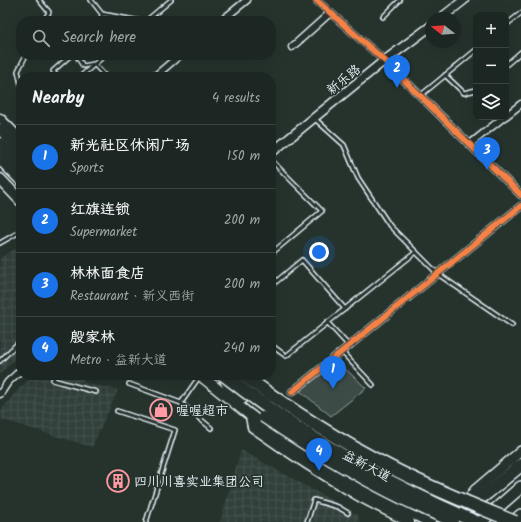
<!DOCTYPE html>
<html lang="en">
<head>
<meta charset="utf-8">
<style>
  :root { --surface:#1c2622; --page:#29322f; --text:#f1f3f6; --muted:#a0a5a5; --line:#3a4340; --accent:#1a73e8 }
  body { margin:0; font-family:Kalam,"LXGW WenKai TC",sans-serif; background:var(--page); color:var(--text) }
  .controls { position:absolute; right:12px; top:12px; display:grid; overflow:hidden; border-radius:8px; box-shadow:0 4px 16px #0002 }
  .controls button { width:36px; height:36px; display:grid; place-items:center; padding:0; border:0; border-bottom:1px solid var(--line); background:var(--surface); color:var(--text); font:20px sans-serif }
  .compass { position:absolute; left:425px; top:12px; width:36px; height:36px; border-radius:50%; background:var(--surface); box-shadow:0 4px 16px #0002; rotate:287deg }
  .you { position:absolute; left:319px; top:252px; width:14px; height:14px; margin:-10px; border:3px solid #fff; border-radius:50%; background:#1a73e8; box-shadow:0 0 0 6px #1a73e833 }
  .badge { display:grid; place-items:center; width:26px; height:26px; border-radius:50%; background:var(--accent); color:#fff; font-size:13px; font-weight:700 }
  .pin { position:absolute; translate:-50% -33px; filter:drop-shadow(0 1px 2px #0008) }
  .pin::after { content:''; position:absolute; top:21px; width:14px; height:12px; background:inherit; clip-path:polygon(0 0,100% 0,50% 100%) }
  .list { margin:0; padding:0; list-style:none }
  h2 { display:flex; justify-content:space-between; align-items:center; height:52px; margin:0; padding:0 16px; font-size:17px }
  h2 small { font-size:13px; font-weight:400; color:var(--muted) }
  .list li { display:grid; grid-template-columns:26px 1fr auto; gap:12px; align-items:center; box-sizing:border-box; height:64px; padding:0 16px; border-top:1px solid var(--line) }
  .list b { display:block; font-size:15px; white-space:nowrap }
  .list p { margin:0; font-size:13px; white-space:nowrap; color:var(--muted) }
  .list em { font-size:13px; font-style:normal; color:var(--muted) }
  .icon { flex:none; width:22px; height:22px; fill:none; stroke:currentColor; stroke-width:2; stroke-linecap:round; stroke-linejoin:round }
  .map { position:relative; flex:none; width:521px; height:522px; overflow:hidden }
  .search { position:absolute; background:var(--surface); box-shadow:0 4px 16px #0002; left:16px; top:16px; width:260px; height:44px; display:flex; align-items:center; gap:10px; box-sizing:border-box; padding:0 14px; border-radius:16px; color:var(--muted); font-size:15px }
  .panel { position:absolute; background:var(--surface); box-shadow:0 4px 16px #0002; left:16px; top:72px; width:260px; height:308px; border-radius:16px }
  .map>svg:first-child { display:block }
</style>
</head>
<body>
<div class="map">
<svg width="521" height="522" viewBox="0 0 521 522">
  <defs>
    <pattern id="industrial-grid" width="8" height="8" patternUnits="userSpaceOnUse"><rect width="8" height="8" fill="#333f3a"/><path d="M0 4h8M4 0v8" fill="none" stroke="#47524e"/></pattern>
  </defs>
  <rect width="100%" height="100%" fill="#26332d"/>
  <filter id="ink" filterUnits="userSpaceOnUse"><feTurbulence type="fractalNoise" baseFrequency=".025" numOctaves="2"/><feDisplacementMap in="SourceGraphic" scale="8" xChannelSelector="R" yChannelSelector="G"/><feConvolveMatrix kernelMatrix="1 2 1 2 8 2 1 2 1" color-interpolation-filters="sRGB"/></filter>
  <g filter="url(#ink)">
    <!-- industrial -->
    <g fill="url(#industrial-grid)">
      <polygon points="21,245 21,353 0,374 0,258"/>
      <polygon points="33,375 84,375 83,382 118,390 92,447 0,419 1,411 15,393"/>
      <polygon points="241,450 358,515 360,522 220,522"/>
    </g>
    <!-- green -->
    <polygon fill="#3e4b47" stroke="#939ea0" points="338,362 366,388 331,416 300,391"/>
    <g fill="none" stroke-linecap="round" stroke-linejoin="round">
      <!-- service casing -->
      <g stroke="#e8f1f8" stroke-width="6">
        <g id="service">
          <polyline points="39,0 49,12 44,21"/>
          <polyline points="91,0 102,14 101,21"/>
          <polyline points="102,14 140,21"/>
          <polyline points="383,17 400,0"/>
          <polyline points="146,21 171,0"/>
          <polyline points="506,25 521,13"/>
          <polyline points="76,55 83,66 94,64 106,77"/>
          <polyline points="506,65 521,52"/>
          <polyline points="445,75 464,93 476,90"/>
          <polyline points="57,77 53,71 71,55"/>
          <polyline points="80,77 105,55"/>
          <polyline points="21,84 18,71 26,55"/>
          <polyline points="420,96 476,50"/>
          <polyline points="315,119 344,145 358,178 390,226 438,274 512,325"/>
          <polyline points="271,160 322,211 272,253 271,253"/>
          <polyline points="0,243 21,231"/>
          <polyline points="271,286 302,260 345,309"/>
          <polyline points="327,322 349,346"/>
          <polyline points="271,345 286,356 416,252"/>
          <polyline points="342,352 373,385"/>
          <polyline points="0,361 21,340"/>
          <polyline points="55,375 53,380 96,392"/>
          <polyline points="129,384 181,403 199,377"/>
          <polyline points="181,403 211,428"/>
          <polyline points="117,411 175,430 146,522"/>
          <polyline points="307,522 314,500 338,507 348,513"/>
        </g>
      </g>
      <!-- minor casing -->
      <g stroke="#e8f1f8" stroke-width="9">
        <g id="minor">
          <polyline points="316,0 385,61 521,195"/>
          <polyline points="221,21 247,0"/>
          <polyline points="292,47 330,13"/>
          <polyline points="154,77 180,55"/>
          <polyline points="506,116 521,104"/>
          <polyline points="470,144 504,117"/>
          <polyline points="292,392 521,206"/>
          <polyline points="0,394 8,382 21,370"/>
        </g>
      </g>
      <!-- tertiary casing -->
      <g stroke="#e8f1f8" stroke-width="11">
        <g id="tertiary">
          <polyline points="441,18 464,0"/>
          <polyline points="0,118 21,139"/>
          <polyline points="271,153 380,64 431,26"/>
        </g>
      </g>
      <!-- secondary casing -->
      <g stroke="#e8f1f8" stroke-width="12">
        <polyline id="secondary" points="463,506 475,490 521,451"/>
      </g>
      <!-- primary casing -->
      <g stroke="#e8f1f8" stroke-width="13">
        <g id="primary">
          <polyline points="0,129 21,151"/>
          <polyline points="0,179 21,201"/>
          <path d="M200,375C220,391 239,407 259,422C312,462 371,494 430,522"/>
          <polyline points="223,375 229,389 242,399"/>
          <path d="M251,416L253,427C287,451 322,474 358,495C375,505 393,512 409,522"/>
        </g>
      </g>
      <!-- trunk casing -->
      <g stroke="#e8f1f8" stroke-width="14">
        <g id="trunk">
          <polyline points="481,522 521,487"/>
          <polyline points="513,522 521,515"/>
        </g>
      </g>
      <!-- motorway casing -->
      <g stroke="#e8f1f8" stroke-width="15">
        <g id="motorway">
          <polyline points="0,144 21,165"/>
          <polyline points="0,158 21,179"/>
          <polyline points="454,518 487,493 521,465"/>
        </g>
      </g>
      <!-- service -->
      <use href="#service" stroke="#26332d" stroke-width="3"/>
      <!-- minor -->
      <use href="#minor" stroke="#26332d" stroke-width="6"/>
      <!-- tertiary -->
      <use href="#tertiary" stroke="#26332d" stroke-width="8"/>
      <!-- secondary -->
      <use href="#secondary" stroke="#26332d" stroke-width="9"/>
      <!-- primary -->
      <use href="#primary" stroke="#26332d" stroke-width="10"/>
      <!-- trunk -->
      <use href="#trunk" stroke="#26332d" stroke-width="11"/>
      <!-- motorway -->
      <use href="#motorway" stroke="#26332d" stroke-width="12"/>
      <!-- primary-bridge casing -->
      <g stroke="#e8f1f8" stroke-width="13" stroke-linecap="butt">
        <path id="primary-bridge" d="M263,417C323,458 386,494 453,522"/>
      </g>
      <!-- motorway-bridge casing -->
      <g stroke="#e8f1f8" stroke-width="15" stroke-linecap="butt">
        <g id="motorway-bridge">
          <path d="M224,375C300,435 386,484 476,522"/>
          <path d="M243,375C289,409 339,441 390,467C430,488 473,505 515,522"/>
        </g>
      </g>
      <!-- primary-bridge -->
      <use href="#primary-bridge" stroke="#26332d" stroke-width="10"/>
      <!-- motorway-bridge -->
      <use href="#motorway-bridge" stroke="#26332d" stroke-width="12"/>
      <!-- cycleway casing -->
      <g stroke="#26332d" stroke-width="8">
        <g id="cycleway">
          <polyline points="316,0 385,61 521,195"/>
          <polyline points="292,392 521,206"/>
        </g>
      </g>
      <!-- cycleway -->
      <use href="#cycleway" stroke="#f48246" stroke-width="6"/>
    </g>
  </g>
  <!-- icons -->
  <defs>
    <g id="shop-ring" transform="scale(1.15)"><circle r="9.5" fill="#26332d" stroke="#ff9aa2" stroke-width="1.5"/><path d="M-5-2.5h2.3a2.7 3.5 0 0 1 5.4 0H5L5.5 6h-11ZM-1.5-2.5h3a1.5 2.3 0 0 0-3 0Z" fill="#ff9aa2"/></g>
    <g id="building-ring" transform="scale(1.15)"><circle r="9.5" fill="#26332d" stroke="#ff9aa2" stroke-width="1.5"/><path d="M-4-6H4V6H1V3H-1V6H-4ZM-2.5-4.3h1.7v1.8h-1.7ZM.8-4.3h1.7v1.8H.8ZM-2.5-1h1.7V.8h-1.7ZM.8-1h1.7V.8H.8Z" fill="#ff9aa2"/></g>
  </defs>
  <g fill-rule="evenodd">
    <use href="#shop-ring" x="161" y="410"/>
    <use href="#building-ring" x="118" y="481"/>
  </g>
  <g text-anchor="middle" stroke-width="3.5" stroke-linejoin="round" paint-order="stroke">
    <!-- street labels -->
    <g font-size="13" fill="#e8f1f8" stroke="#26332d">
      <text transform="translate(343 79) rotate(-39)" y="5">新乐路</text>
      <text transform="translate(367 465) rotate(28)" y="5">益新大道</text>
    </g>
    <!-- poi labels -->
    <g font-size="13" fill="#e8f1f8" stroke="#26332d" text-anchor="start">
      <text x="176" y="415">喔喔超市</text>
      <text x="134" y="486">四川川喜实业集团公司</text>
    </g>
  </g>
</svg>
<div class="controls">
<button>+</button>
<button>−</button>
<button><svg class="icon" aria-label="layers" viewBox="0 0 24 24"><path d="M12 4l9 5-9 5-9-5zM3 14l9 5 9-5"/></svg></button>
</div>
<svg class="compass" viewBox="-18 -18 36 36"><path d="M0-13l5 13h-10z" fill="#e53935"/><path d="M0 13l5-13h-10z" fill="#a0a5a5"/></svg>
<div class="you"></div>
<div class="pin badge" style="left:333px;top:389px">1</div>
<div class="pin badge" style="left:397px;top:88px">2</div>
<div class="pin badge" style="left:487px;top:170px">3</div>
<div class="pin badge" style="left:319px;top:471px">4</div>
<div class="search"><svg class="icon" aria-label="search" viewBox="0 0 24 24"><circle cx="10" cy="10" r="6"/><path d="M15 15l6 6"/></svg>Search here</div>
<section class="panel">
<h2>Nearby<small>4 results</small></h2>
<ul class="list">
<li><span class="badge">1</span><div><b>新光社区休闲广场</b><p>Sports</p></div><em>150 m</em></li>
<li><span class="badge">2</span><div><b>红旗连锁</b><p>Supermarket</p></div><em>200 m</em></li>
<li><span class="badge">3</span><div><b>林林面食店</b><p>Restaurant · 新义西街</p></div><em>200 m</em></li>
<li><span class="badge">4</span><div><b>殷家林</b><p>Metro · 益新大道</p></div><em>240 m</em></li>
</ul>
</section>
</div>
</body>
</html>
